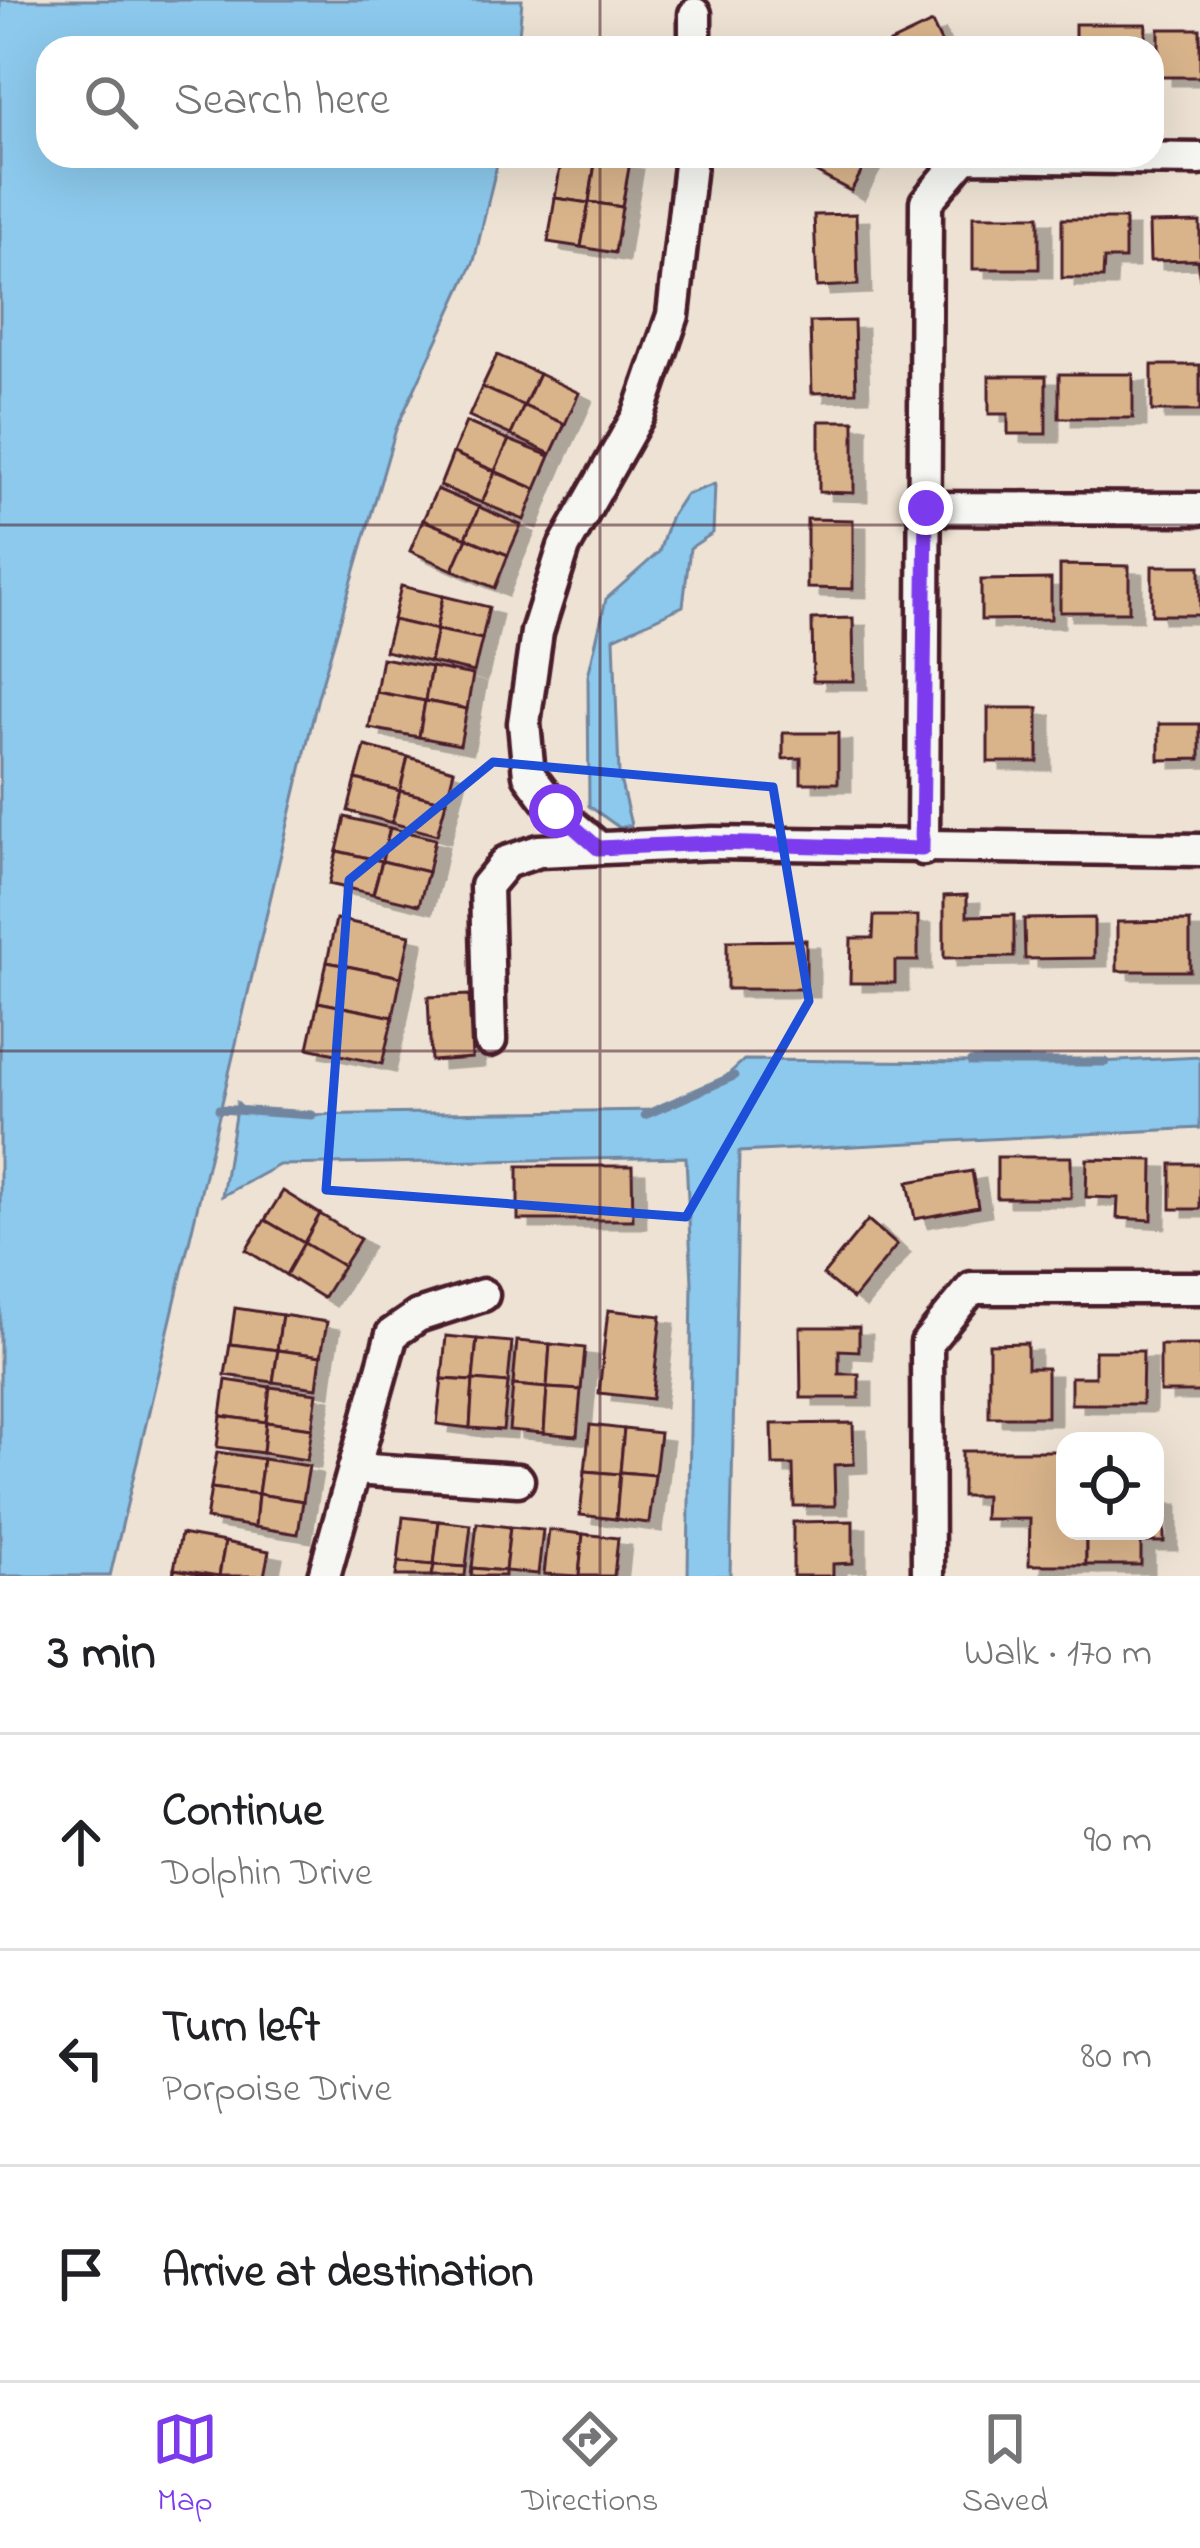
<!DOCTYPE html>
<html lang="en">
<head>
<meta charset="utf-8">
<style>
  :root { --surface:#fff; --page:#f6f6f6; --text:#202124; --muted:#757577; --line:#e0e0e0; --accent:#7c3aed }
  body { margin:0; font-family:"Indie Flower",sans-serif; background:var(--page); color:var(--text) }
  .controls { position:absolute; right:36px; bottom:36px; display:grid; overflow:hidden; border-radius:24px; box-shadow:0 12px 48px #0002 }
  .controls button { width:108px; height:108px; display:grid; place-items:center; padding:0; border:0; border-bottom:3px solid var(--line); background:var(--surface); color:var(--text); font:60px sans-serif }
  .stop { position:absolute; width:36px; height:36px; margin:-27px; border:9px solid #7c3aed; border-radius:50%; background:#fff }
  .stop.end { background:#7c3aed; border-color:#fff; box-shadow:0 3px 12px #0008 }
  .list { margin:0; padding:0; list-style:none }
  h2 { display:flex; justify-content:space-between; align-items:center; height:156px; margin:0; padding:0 48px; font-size:51px }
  h2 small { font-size:39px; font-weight:400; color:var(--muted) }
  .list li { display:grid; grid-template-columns:78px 1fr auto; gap:36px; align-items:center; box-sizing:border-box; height:216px; padding:0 48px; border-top:3px solid var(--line) }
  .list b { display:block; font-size:45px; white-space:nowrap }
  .list p { margin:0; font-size:39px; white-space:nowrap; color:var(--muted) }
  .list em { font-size:39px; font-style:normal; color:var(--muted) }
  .icon { flex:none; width:66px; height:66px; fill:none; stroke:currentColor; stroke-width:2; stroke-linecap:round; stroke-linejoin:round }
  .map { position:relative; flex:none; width:1200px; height:1576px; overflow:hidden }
  .search { position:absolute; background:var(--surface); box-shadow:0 12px 48px #0002; left:36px; right:36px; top:36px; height:132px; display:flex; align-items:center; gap:30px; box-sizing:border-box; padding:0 42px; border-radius:36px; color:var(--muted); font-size:45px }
  .sheet { height:804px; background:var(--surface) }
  nav { display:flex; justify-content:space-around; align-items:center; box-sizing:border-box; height:168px; border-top:3px solid var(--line); background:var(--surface); font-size:33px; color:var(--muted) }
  nav a { display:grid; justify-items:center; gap:6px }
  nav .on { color:var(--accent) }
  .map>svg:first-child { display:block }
</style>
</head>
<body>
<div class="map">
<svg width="1200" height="1576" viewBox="0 0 1200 1576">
  <defs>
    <filter id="shadow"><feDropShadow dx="13" dy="8" stdDeviation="0" flood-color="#0004"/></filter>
  </defs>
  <rect width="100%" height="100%" fill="#ede2d3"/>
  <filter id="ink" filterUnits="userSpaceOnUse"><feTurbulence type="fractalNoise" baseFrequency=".00833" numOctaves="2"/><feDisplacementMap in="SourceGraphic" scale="24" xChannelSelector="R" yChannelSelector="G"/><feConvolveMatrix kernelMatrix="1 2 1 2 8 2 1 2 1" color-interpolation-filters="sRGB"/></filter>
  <g filter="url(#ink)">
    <!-- water -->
    <g fill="#8cc9ec" stroke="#72859f" stroke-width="3">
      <polygon points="0,0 522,0 518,48 48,48 48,156 499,156 474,261 396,429 318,697 110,1576 0,1576"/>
      <polygon points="715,484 713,533 690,548 683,606 614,638 619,775 631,825 620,828 589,806 588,676 606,599 659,552 670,518 685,495"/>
      <polygon points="1200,1057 1200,1128 739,1152 730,1576 688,1576 692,1283 686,1157 279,1165 222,1196 237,1103 244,1110 292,1115 658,1110 713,1088 744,1060 1078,1063"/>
    </g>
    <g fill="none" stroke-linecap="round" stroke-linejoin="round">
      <!-- stream -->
      <g stroke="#72859f" stroke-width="9">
        <polyline points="971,1062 1105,1062"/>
        <polyline points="219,1109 312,1115"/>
        <polyline points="645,1115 734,1076"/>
      </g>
    </g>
    <!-- building -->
    <g fill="#d9b48b" stroke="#4a1f2b" stroke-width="3" filter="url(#shadow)">
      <polygon points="932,23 944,48 892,48 890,43"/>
      <polygon points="1075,24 1146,24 1145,48 1075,48"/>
      <rect x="1159" y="29" width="41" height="48"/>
      <rect x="989" y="42" width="71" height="6"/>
      <polygon points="562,156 596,157 589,203 555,198"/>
      <polygon points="817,156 870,156 851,191 810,169"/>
      <polygon points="596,157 630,162 622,207 589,202"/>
      <polygon points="555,198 589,203 581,247 548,242"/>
      <polygon points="589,202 622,207 615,253 581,247"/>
      <polygon points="856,214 858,285 817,287 814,215"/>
      <rect x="973" y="216" width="66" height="53"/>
      <polygon points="1062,219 1125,219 1125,259 1104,259 1103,278 1062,278"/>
      <polygon points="1200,222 1200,279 1197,260 1150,261 1149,223"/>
      <polygon points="854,321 856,392 812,393 810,322"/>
      <polygon points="497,355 539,374 524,406 482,387"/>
      <rect x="1152" y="365" width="48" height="46"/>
      <polygon points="539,374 579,393 565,424 524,406"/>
      <rect x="1059" y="374" width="74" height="44"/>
      <polygon points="989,376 1046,376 1046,434 1008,434 1008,414 989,414"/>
      <polygon points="482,387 524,406 511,435 469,416"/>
      <polygon points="524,406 565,424 551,454 511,435"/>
      <polygon points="819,421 854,421 854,493 819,492"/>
      <polygon points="466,422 509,440 495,471 453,453"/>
      <polygon points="509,440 550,456 536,489 495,471"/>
      <polygon points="453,453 495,472 482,503 440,486"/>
      <polygon points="495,472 536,489 524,520 482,503"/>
      <polygon points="437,489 479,507 466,538 423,520"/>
      <polygon points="479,507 521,525 508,555 466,538"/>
      <polygon points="807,519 853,520 853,589 807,588"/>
      <polygon points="423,520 467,538 453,570 410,551"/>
      <polygon points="467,538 508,555 495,588 453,570"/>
      <polygon points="1060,565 1129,566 1129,612 1060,612"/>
      <rect x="1152" y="566" width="48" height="49"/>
      <polygon points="1051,579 1051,619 981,620 981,580"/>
      <polygon points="401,586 443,596 436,630 393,620"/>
      <polygon points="443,596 489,607 482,639 436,630"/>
      <polygon points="853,618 854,681 813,681 812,619"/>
      <polygon points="393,620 437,630 430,662 385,651"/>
      <polygon points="437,630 482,639 474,672 430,662"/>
      <polygon points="382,658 431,667 425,701 376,692"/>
      <polygon points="431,667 473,675 467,709 425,701"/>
      <polygon points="376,692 425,701 419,737 369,728"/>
      <polygon points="425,701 467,709 460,745 419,737"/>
      <rect x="988" y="708" width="50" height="54"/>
      <polygon points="1159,724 1200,724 1200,759 1159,760"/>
      <polygon points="783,733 838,733 838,783 801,783 801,758 783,759"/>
      <polygon points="365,746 408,757 400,791 356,779"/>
      <polygon points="408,757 454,770 446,802 400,791"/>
      <polygon points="356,779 400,791 392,823 348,811"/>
      <polygon points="400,791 446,802 437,835 392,823"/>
      <polygon points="345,817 390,828 382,861 337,851"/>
      <polygon points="390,828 435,839 428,872 382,861"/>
      <polygon points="337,851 382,861 373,894 329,884"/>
      <polygon points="382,861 428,872 419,905 373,894"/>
      <polygon points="967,895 967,916 1014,915 1014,957 944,958 944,896"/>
      <polygon points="874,916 918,916 918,961 895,961 895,983 850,983 851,938 873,938"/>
      <polygon points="1094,918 1094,958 1025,959 1024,919"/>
      <polygon points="336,919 410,935 401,977 327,962"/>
      <polygon points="1190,921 1190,971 1117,971 1117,922"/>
      <polygon points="806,940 806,989 727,989 727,941"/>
      <polygon points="327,962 401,977 393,1017 318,1002"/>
      <polygon points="469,995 472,1058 431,1061 428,997"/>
      <polygon points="318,1002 393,1017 382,1064 308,1048"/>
      <rect x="997" y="1157" width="74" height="41"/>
      <polygon points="1087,1159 1153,1160 1152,1220 1117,1218 1118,1198 1086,1197"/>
      <rect x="1171" y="1164" width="29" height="45"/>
      <polygon points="518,1166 632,1166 633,1220 518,1220"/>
      <polygon points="972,1171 978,1207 915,1219 908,1182"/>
      <polygon points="283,1191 320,1214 304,1243 265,1220"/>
      <polygon points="320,1214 360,1239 343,1266 304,1243"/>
      <polygon points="265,1220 304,1243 286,1275 246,1250"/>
      <polygon points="868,1220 897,1245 853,1299 823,1275"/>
      <polygon points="304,1243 343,1266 323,1298 286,1275"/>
      <polygon points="235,1308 282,1315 277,1350 230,1344"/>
      <polygon points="608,1310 661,1316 652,1399 599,1393"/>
      <polygon points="282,1315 327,1322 321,1356 277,1350"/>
      <polygon points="800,1327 859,1327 859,1351 839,1350 839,1374 859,1374 859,1398 801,1398"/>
      <polygon points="446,1336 477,1339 473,1381 442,1379"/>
      <polygon points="477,1339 512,1342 508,1383 473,1380"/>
      <polygon points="517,1341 550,1344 547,1388 513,1385"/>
      <polygon points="1027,1343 1027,1368 1047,1368 1047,1417 989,1417 989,1344"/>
      <polygon points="230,1344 278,1350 273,1382 225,1375"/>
      <polygon points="550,1344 585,1348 581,1390 547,1388"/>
      <rect x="1160" y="1345" width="40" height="47"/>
      <polygon points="278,1350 321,1356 317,1388 273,1382"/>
      <polygon points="1095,1351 1143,1351 1142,1404 1071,1404 1071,1377 1095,1377"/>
      <polygon points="442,1379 473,1381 470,1428 437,1424"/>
      <polygon points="226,1380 270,1387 266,1422 221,1416"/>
      <polygon points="473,1380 508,1383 503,1430 470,1428"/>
      <polygon points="513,1385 547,1388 544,1433 509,1430"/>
      <polygon points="270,1387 317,1393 312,1428 266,1422"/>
      <polygon points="547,1388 581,1390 577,1436 544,1433"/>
      <polygon points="221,1416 266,1422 263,1453 217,1447"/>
      <polygon points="266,1422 312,1428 307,1460 263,1453"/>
      <polygon points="853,1423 854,1464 834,1465 835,1506 794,1506 793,1465 773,1465 772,1424"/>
      <polygon points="590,1425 624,1429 620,1474 585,1471"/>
      <polygon points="624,1429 660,1433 655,1475 620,1472"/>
      <polygon points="962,1451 1065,1451 1065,1531 1086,1531 1086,1565 1029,1565 1030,1519 984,1519 985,1496 962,1496"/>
      <polygon points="217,1452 263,1459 258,1494 211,1488"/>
      <polygon points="263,1459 309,1466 303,1501 258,1494"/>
      <polygon points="585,1471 620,1474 616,1519 580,1515"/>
      <polygon points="620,1472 655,1475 649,1523 616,1519"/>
      <polygon points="211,1488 258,1494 255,1527 206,1519"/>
      <polygon points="258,1494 303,1501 298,1534 255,1527"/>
      <polygon points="1155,1497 1164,1497 1164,1542 1141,1542 1141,1565 1086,1565 1086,1531 1155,1531"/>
      <polygon points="403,1517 439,1521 434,1565 398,1562"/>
      <polygon points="439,1521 471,1525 466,1567 434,1565"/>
      <polygon points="853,1521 853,1563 833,1564 833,1576 793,1576 793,1522"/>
      <polygon points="477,1523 510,1527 505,1571 472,1568"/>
      <polygon points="510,1527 543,1530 538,1574 505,1571"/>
      <polygon points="549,1530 583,1534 579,1576 544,1574"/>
      <polygon points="181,1534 225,1542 219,1576 174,1569"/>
      <polygon points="583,1534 618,1538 614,1576 579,1576"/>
      <polygon points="225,1542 269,1551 264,1576 219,1576"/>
      <polygon points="398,1562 434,1565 432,1576 396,1576"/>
      <polygon points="434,1565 466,1567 465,1576 432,1576"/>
      <polygon points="472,1568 505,1571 505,1576 471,1576"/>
      <polygon points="174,1569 214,1576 173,1576"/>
    </g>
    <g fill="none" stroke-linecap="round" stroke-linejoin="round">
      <!-- minor casing -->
      <g stroke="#4a1f2b" stroke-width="39">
        <g id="minor">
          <polyline points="695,14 695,48"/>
          <polyline points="926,508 1200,509"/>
          <polyline points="599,848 556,811 529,775 524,723 537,632 564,547 639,414 673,315 691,156"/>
          <polyline points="923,849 926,202 965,156 1200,159"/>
          <polyline points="490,1040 486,886 506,862 539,851 713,843 1200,850"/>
          <polyline points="354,1469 518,1480"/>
          <polyline points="324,1576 392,1334 418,1316 483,1295"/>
          <polyline points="928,1576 927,1343 972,1288 1200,1288"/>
        </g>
      </g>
      <!-- minor -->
      <use href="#minor" stroke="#f6f6f2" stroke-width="30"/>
    </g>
  </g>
  <g fill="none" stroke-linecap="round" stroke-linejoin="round" filter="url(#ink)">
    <!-- route -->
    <polyline stroke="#7c3aed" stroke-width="15" points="556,811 598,848 713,843 922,849 926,508"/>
  </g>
  <!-- marked area -->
  <path fill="none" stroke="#1d4ed8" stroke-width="9" stroke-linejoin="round" d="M493,762L773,787L809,1001L686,1217L326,1190L349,880Z"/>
  <!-- grid -->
  <path fill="none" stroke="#4a1f2b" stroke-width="3" stroke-opacity="0.55" d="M600,0V48M600,156V1576M0,525H1200M0,1051H1200"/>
</svg>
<div class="controls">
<button><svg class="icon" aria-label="locate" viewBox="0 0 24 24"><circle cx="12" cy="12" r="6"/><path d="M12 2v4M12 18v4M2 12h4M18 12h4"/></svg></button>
</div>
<div class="stop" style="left:556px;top:811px"></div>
<div class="stop end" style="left:926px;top:508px"></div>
<div class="search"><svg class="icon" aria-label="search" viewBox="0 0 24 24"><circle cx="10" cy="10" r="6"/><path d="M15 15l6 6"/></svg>Search here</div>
</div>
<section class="sheet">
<h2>3 min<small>Walk · 170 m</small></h2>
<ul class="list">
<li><svg class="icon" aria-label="ahead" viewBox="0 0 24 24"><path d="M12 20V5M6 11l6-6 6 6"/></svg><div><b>Continue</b><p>Dolphin Drive</p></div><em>90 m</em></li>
<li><svg class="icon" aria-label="left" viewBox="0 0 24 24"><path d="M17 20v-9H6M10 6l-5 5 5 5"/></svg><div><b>Turn left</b><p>Porpoise Drive</p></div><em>80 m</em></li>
<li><svg class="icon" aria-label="arrive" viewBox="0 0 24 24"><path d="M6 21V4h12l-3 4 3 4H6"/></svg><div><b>Arrive at destination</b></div></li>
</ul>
</section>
<nav>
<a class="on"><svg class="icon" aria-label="map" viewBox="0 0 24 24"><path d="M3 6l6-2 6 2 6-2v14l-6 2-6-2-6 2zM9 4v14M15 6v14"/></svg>Map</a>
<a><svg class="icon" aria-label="directions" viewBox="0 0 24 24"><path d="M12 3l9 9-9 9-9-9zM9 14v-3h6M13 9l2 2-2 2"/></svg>Directions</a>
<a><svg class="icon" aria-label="saved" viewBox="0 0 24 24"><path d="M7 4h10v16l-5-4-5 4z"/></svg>Saved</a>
</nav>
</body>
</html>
